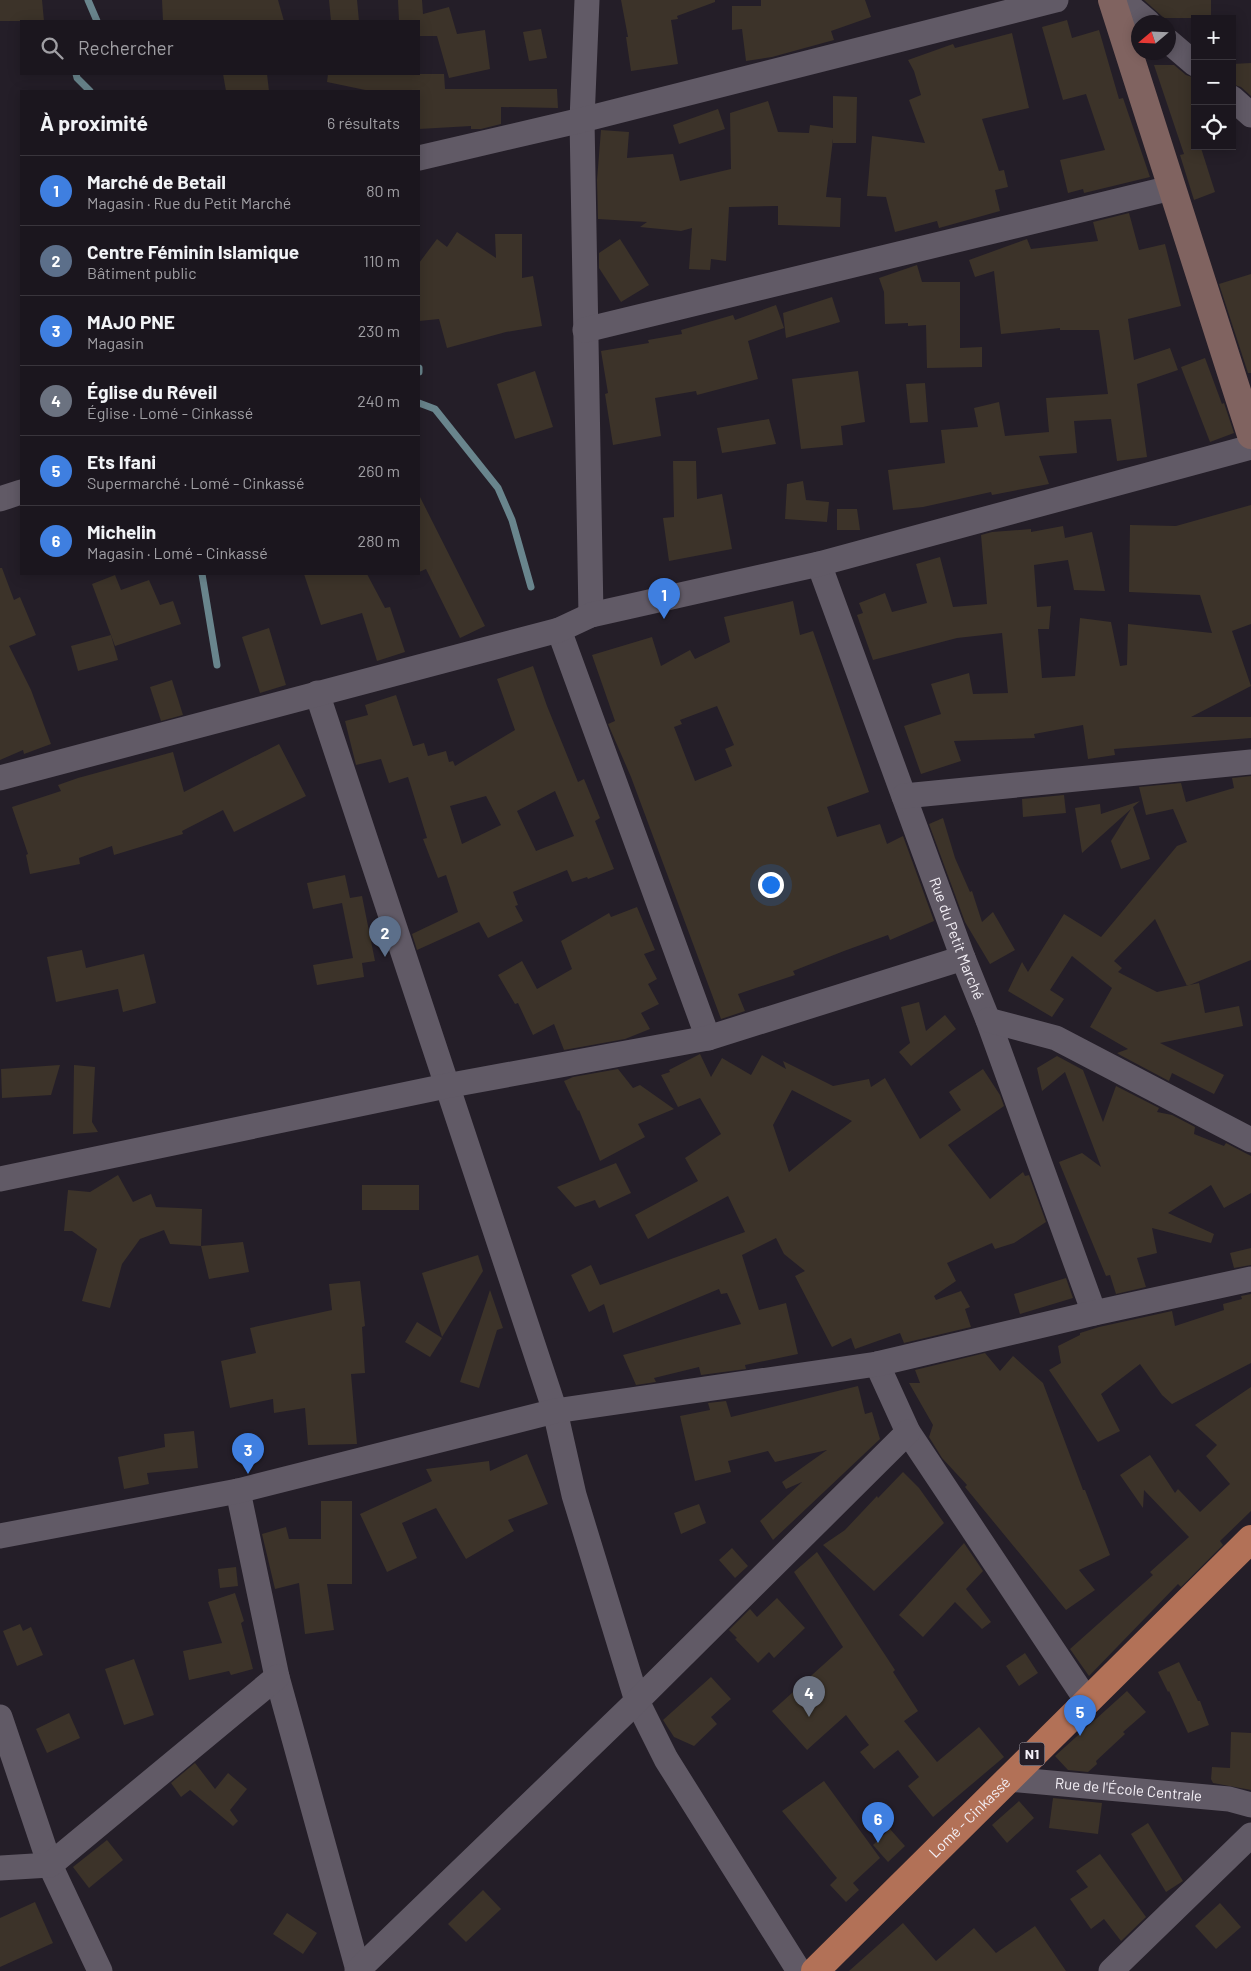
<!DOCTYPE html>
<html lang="fr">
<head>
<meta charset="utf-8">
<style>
  :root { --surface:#1b161e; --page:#28232b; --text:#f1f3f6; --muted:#a09fa4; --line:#39353c; --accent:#14d5b3 }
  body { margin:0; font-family:Barlow,sans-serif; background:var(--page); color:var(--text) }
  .controls { position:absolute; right:15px; top:15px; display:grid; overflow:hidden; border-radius:0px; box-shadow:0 2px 12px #0003 }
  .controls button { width:45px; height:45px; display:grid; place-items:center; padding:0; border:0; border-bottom:1px solid var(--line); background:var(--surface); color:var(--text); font:25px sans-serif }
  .compass { position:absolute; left:1131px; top:15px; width:45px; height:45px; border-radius:50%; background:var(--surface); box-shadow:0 2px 12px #0003; rotate:251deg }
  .you { position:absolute; left:770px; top:884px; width:18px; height:18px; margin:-12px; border:4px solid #fff; border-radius:50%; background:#1a73e8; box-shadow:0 0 0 8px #1a73e833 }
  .badge { display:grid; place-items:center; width:32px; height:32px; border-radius:50%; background:var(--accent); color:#fff; font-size:16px; font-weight:700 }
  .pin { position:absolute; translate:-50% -41px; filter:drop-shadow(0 1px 2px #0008) }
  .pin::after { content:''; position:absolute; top:26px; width:18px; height:15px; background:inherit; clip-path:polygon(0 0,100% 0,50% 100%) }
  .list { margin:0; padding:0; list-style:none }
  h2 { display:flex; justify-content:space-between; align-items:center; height:65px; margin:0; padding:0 20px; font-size:21px }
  h2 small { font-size:16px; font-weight:400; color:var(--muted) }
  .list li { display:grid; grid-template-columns:32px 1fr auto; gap:15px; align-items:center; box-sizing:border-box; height:70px; padding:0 20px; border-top:1px solid var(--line) }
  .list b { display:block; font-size:19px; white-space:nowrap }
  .list p { margin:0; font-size:16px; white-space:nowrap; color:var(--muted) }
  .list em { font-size:16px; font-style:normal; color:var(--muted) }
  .icon { flex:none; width:28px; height:28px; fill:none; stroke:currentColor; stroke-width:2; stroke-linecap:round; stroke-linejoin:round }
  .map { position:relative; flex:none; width:1251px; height:1971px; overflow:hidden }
  .search { position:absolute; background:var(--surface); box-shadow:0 2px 12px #0003; left:20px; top:20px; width:400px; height:55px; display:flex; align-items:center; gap:12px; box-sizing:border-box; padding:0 18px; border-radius:0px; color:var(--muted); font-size:19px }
  .panel { position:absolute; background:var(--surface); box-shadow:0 2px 12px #0003; left:20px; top:90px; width:400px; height:485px; border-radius:0px }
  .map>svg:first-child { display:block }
</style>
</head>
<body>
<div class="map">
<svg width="1251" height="1971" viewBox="0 0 1251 1971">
  <rect width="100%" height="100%" fill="#241e28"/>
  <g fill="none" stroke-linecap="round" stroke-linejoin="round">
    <!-- stream -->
    <g stroke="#69858d" stroke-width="7">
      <polyline points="88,0 97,21"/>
      <polyline points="76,74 77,78 90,91"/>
      <polyline points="419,368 419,372"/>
      <polyline points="419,403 435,409 498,488 512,520 531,587"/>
      <polyline points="202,574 217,665"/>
    </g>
  </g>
  <!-- building -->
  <g fill="#3c3329" fill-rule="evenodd">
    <polygon points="0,0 42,0 44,21 0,21"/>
    <polygon points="162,0 278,0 284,21 163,21"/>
    <polygon points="329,0 357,0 359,21 331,21"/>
    <polygon points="398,0 422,0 423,14 449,7 457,34 485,30 490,69 449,78 437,36 419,36 419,21 399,21"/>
    <polygon points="621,0 715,0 715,2 677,16 678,19 671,20 678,64 631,71 626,37 628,37"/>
    <polygon points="761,0 865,0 871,17 831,31 834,40 772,57 746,61 742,29 732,30 732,6 761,6"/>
    <polygon points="1144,0 1211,0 1211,18 1164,18"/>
    <polygon points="1067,20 1072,38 1099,30 1119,99 1123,98 1150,177 1084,193 1083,189 1068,193 1060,160 1105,150 1086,94 1063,100 1042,27"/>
    <polygon points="541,29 547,58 529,61 523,32"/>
    <polygon points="1012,33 1029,108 982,119 999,171 1004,170 1008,187 995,190 1000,211 939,228 937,221 895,232 886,197 867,196 872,136 925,143 909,100 921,95 914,71 908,60 953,44 955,48"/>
    <polygon points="1251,63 1251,96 1241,87 1232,84 1232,64"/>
    <polygon points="1154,65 1174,65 1186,75 1195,78 1195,150 1201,148 1215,192 1194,200 1180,155 1184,154"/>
    <polygon points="223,74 267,74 269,91 226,91"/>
    <polygon points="328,74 444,74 445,89 557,89 558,108 501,107 501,124 481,129 471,129 471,126 419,129 419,91 370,91 327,82"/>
    <polygon points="833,96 857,97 856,143 833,143 833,139 826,197 841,198 840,227 778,225 778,206 729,207 726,261 711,259 710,270 689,269 692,228 681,231 640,227 647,222 598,219 597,180 601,130 629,132 627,158 673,154 680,181 731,169 730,113 768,101 778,132 809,133 810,125 833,128"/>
    <polygon points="718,109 725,129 679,144 673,125"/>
    <polygon points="1129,213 1139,250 1165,244 1181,306 1128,319 1134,360 1170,348 1178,370 1137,384 1147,457 1117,461 1111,419 1074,421 1077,453 1039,456 1049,484 992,495 991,492 923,507 893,510 888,470 945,463 941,430 978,427 974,408 999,402 1005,436 1049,432 1046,398 1108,394 1099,330 1060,330 1060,328 1001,334 994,271 975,277 969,260 1027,239 1031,249 1098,241 1093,222"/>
    <polygon points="457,232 496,258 495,234 522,234 522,278 533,276 542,326 506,332 447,348 439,319 419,321 419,263 437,239 447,247"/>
    <polygon points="620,239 649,285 621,302 599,268 599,253"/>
    <polygon points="917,265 922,282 960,282 960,348 982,347 982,367 927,368 926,325 908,326 908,323 885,324 884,292 879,278"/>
    <polygon points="1251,274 1251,373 1248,373 1219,284"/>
    <polygon points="832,297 840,322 786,338 783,313"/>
    <polygon points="776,305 784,328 748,341 758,379 697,395 696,391 655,398 661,436 613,445 605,394 608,393 601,351 649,343 648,340 682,334 681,330 733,315 735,320"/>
    <polygon points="1205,358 1222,404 1224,403 1234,433 1210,442 1181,367"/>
    <polygon points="535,371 553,427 515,439 497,384"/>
    <polygon points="858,371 865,422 841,426 843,445 801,449 792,379"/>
    <polygon points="925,383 928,422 910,423 906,384"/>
    <polygon points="769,419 776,444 722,453 717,428"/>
    <polygon points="673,461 696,461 697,499 722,494 732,549 669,561 663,518 674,517"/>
    <polygon points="803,481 806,500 829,502 827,522 785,519 787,484"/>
    <polygon points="419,495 485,626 460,638 426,569 419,572"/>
    <polygon points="1251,505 1251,624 1232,631 1251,686 1191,717 1251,717 1251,738 1114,749 1115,755 1088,759 1083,725 1034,734 1035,738 954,741 961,761 921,774 904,726 941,714 931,684 969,673 973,694 1008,693 1002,633 957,638 873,660 857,615 863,613 859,603 885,593 892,612 927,603 916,564 940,557 953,607 987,604 981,535 992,532 1031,529 1031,532 1063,526 1065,538 1092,532 1105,591 1074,590 1068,560 1034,565 1037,607 1051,606 1049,629 1038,629 1042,678 1075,676 1080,618 1111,622 1120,666 1127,665 1128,624 1212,633 1200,595 1129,592 1130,525 1176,526"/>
    <polygon points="837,509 857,509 860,530 837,530"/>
    <polygon points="0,568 2,568 14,600 20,597 36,635 9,646 31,690 51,744 24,754 23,750 0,760"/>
    <polygon points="304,574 367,574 385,608 390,607 405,652 377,661 362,613 321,625"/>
    <polygon points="115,575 121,590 149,580 160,605 173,601 181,624 115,646 92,584"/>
    <path d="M793,601L800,635L813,631L869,792L827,807L837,837L880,824L887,844L903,836L934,921L890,940L888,935L844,951L793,971L795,975L738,994L745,1011L721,1019L631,777L608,724L615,721L592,655L652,637L661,666L690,650L695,659L730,642L724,617ZM717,706L734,745L725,749L732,766L695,781L674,727L682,724L680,720Z"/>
    <polygon points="269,628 286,685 260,693 242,637"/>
    <polygon points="111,635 118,660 78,671 71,646"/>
    <path d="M533,666L547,706L578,782L584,779L600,818L595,821L614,869L588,879L587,877L572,882L567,870L513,892L518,905L515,906L523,921L488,938L479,922L417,950L412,934L458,912L446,875L438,878L423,839L427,838L408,777L389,783L381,759L356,765L345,721L368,715L365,705L396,695L413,746L424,743L428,756L446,751L449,762L453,761L455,766L515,730L497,679ZM555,791L574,836L536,851L517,811ZM486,796L501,825L462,844L450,806Z"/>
    <polygon points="172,680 183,715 161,721 150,687"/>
    <polygon points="279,744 306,796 234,832 223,810 182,831 183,834 114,855 112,846 79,858 80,864 30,874 26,855 28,854 12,807 61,791 58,785 78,778 173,752 184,792"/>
    <polygon points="1251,776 1251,960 1187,986 1155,919 1114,961 1122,968 1118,972 1157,992 1199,983 1205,1013 1239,1006 1243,1026 1160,1043 1224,1075 1214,1094 1172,1073 1169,1081 1120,1055 1117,1053 1128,1049 1090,1027 1112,988 1072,956 1050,990 1064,999 1052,1017 1008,991 1022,962 1028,972 1064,914 1101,937 1177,846 1187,842 1173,809 1146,815 1139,787 1181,783 1186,802 1234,788 1232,778"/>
    <polygon points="1064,795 1066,813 1023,817 1022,799"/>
    <polygon points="1140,801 1133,807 1150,859 1121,869 1111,841 1131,809 1082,853 1075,808 1100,804 1101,814"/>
    <polygon points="943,818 955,858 970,892 972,891 982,922 993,912 1015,950 990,964 965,922 929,824"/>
    <polygon points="345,875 350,898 362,896 375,961 362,963 364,977 317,985 313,965 353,958 342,903 313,909 307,883"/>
    <polygon points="637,907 655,950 644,954 657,979 648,984 659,1004 641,1013 650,1029 625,1039 564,1050 554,1024 533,1035 518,1003 515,1004 498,975 522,961 537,989 572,969 561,941 609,913 611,917"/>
    <polygon points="82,950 86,968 144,954 156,1003 123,1012 118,989 56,1002 47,957"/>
    <polygon points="919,1002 926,1031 945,1015 956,1029 911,1066 899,1052 910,1043 901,1007"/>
    <path d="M700,1054L711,1077L722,1058L751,1075L762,1055L786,1069L783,1061L833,1086L869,1079L871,1087L885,1078L920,1139L961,1110L949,1092L983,1069L1000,1095L1004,1106L948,1145L990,1199L1023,1172L1025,1176L1029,1175L1046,1222L1014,1243L995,1249L992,1243L947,1263L956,1281L934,1296L936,1300L961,1291L970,1307L965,1309L971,1327L904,1343L900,1333L855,1349L851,1338L832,1347L795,1276L805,1271L784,1254L776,1238L742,1255L759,1310L786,1303L798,1354L745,1365L746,1369L701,1375L699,1367L654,1378L656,1382L636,1385L623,1355L741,1324L727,1293L721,1294L719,1289L613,1333L604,1304L589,1312L571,1275L591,1265L600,1285L745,1232L728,1196L648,1239L635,1215L698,1181L685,1158L721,1134L700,1098L678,1107L661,1075L670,1072L669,1070ZM792,1090L852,1121L789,1172L773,1125Z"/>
    <polygon points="1057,1056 1083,1070 1103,1122 1116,1086 1159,1108 1157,1112 1172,1115 1195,1127 1194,1134 1224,1146 1226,1143 1251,1156 1251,1193 1224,1208 1211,1185 1168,1213 1214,1234 1211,1243 1152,1228 1157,1253 1137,1258 1146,1287 1116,1294 1110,1275 1106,1276 1059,1162 1082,1153 1101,1167 1065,1072 1042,1091 1037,1068"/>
    <polygon points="60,1065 51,1095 2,1098 1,1069"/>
    <polygon points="74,1065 95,1067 92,1122 98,1132 73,1134"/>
    <polygon points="618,1069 633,1088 640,1085 674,1109 638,1124 645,1137 600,1161 579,1110 578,1111 564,1081 573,1077"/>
    <polygon points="616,1163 631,1193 599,1208 595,1200 575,1207 557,1187"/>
    <polygon points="118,1175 133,1202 151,1194 156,1207 202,1209 201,1246 170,1244 164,1230 140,1239 122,1264 110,1308 82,1301 97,1249 72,1231 64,1231 68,1190 90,1192"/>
    <rect x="362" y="1185" width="57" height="25"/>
    <polygon points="243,1242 249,1272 209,1279 201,1246"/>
    <polygon points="1251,1248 1251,1265 1234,1268 1230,1253"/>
    <polygon points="478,1255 483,1271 442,1337 422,1273"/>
    <polygon points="1066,1278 1073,1298 1020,1314 1014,1294"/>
    <polygon points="360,1281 365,1326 362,1327 365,1373 351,1374 357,1444 308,1445 305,1408 274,1413 273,1399 230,1408 221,1361 256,1353 250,1328 332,1310 329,1284"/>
    <polygon points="490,1290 503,1328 497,1330 479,1388 460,1382"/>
    <polygon points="1251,1294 1251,1363 1172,1404 1162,1395 1140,1364 1101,1394 1120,1431 1098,1442 1049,1370 1061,1363 1058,1346 1080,1335 1080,1333 1099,1327 1172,1311 1175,1326 1224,1310 1223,1304 1242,1299 1241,1296"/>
    <polygon points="417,1322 442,1338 430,1357 405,1342"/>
    <polygon points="985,1353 1000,1371 1013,1356 1043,1383 1083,1490 1085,1490 1110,1555 1079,1570 1095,1590 1066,1610 965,1487 967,1485 942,1458 929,1437 933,1425 909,1383 920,1383 915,1370"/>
    <polygon points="858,1386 865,1414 872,1412 880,1439 773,1540 760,1521 802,1482 786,1489 782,1482 827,1450 775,1462 768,1451 728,1461 731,1472 695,1481 680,1416 710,1410 708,1403 726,1401 731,1417"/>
    <polygon points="1251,1387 1251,1511 1220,1541 1223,1545 1181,1587 1178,1584 1089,1676 1070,1649 1153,1575 1150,1572 1189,1537 1144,1490 1143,1508 1120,1475 1150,1455 1175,1493 1178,1489 1200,1512 1230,1484 1206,1456 1217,1445 1195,1425"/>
    <polygon points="194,1431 198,1468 147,1473 149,1484 124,1489 118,1457 165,1447 164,1434"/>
    <polygon points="527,1454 548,1504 508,1520 514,1531 466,1559 436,1508 402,1523 417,1558 387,1572 360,1514 432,1481 426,1469 489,1461 490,1471"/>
    <polygon points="903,1472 919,1488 944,1523 874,1591 823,1545 845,1530 877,1496 878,1498"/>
    <polygon points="321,1501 352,1501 352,1584 327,1584 334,1630 305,1634 299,1583 275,1589 262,1534 286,1527 289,1539 321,1539"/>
    <polygon points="699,1504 706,1523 681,1534 674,1513"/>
    <polygon points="964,1543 983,1571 966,1589 991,1622 982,1629 955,1602 923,1637 899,1615"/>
    <polygon points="732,1548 748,1566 735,1578 719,1560"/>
    <polygon points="817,1552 895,1670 893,1672 918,1711 904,1721 937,1762 979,1727 1004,1757 933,1817 908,1786 919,1777 898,1750 874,1769 860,1752 869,1745 846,1715 807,1750 772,1711 843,1647 794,1572"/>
    <polygon points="236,1567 238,1586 220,1588 218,1569"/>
    <polygon points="235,1593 244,1621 241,1623 253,1669 231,1675 229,1671 189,1680 183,1651 222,1643 208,1602"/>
    <polygon points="777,1598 805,1628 774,1658 769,1652 758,1663 735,1639 737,1638 729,1630 750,1609 757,1617"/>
    <polygon points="20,1624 23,1631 31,1627 43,1655 17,1666 3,1631"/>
    <polygon points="1025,1653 1038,1673 1019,1686 1006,1666"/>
    <polygon points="134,1659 154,1715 124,1725 105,1669"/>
    <polygon points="1179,1662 1198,1701 1200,1701 1209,1725 1188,1733 1169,1691 1168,1692 1158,1672"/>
    <polygon points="711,1677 731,1699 711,1717 717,1724 694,1746 674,1737 663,1720"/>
    <polygon points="1127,1691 1146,1712 1123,1732 1125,1734 1096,1761 1097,1764 1088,1772 1068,1770 1055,1756"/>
    <polygon points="69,1713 80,1738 47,1753 36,1729"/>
    <polygon points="1231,1732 1251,1733 1251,1790 1213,1783 1211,1779 1212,1767 1230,1768"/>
    <polygon points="195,1763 215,1789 228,1773 247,1789 230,1810 238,1821 233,1826 190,1790 181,1797 171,1783"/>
    <polygon points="824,1781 880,1858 853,1883 859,1890 846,1902 830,1885 837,1878 782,1811"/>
    <polygon points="1053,1798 1102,1803 1098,1834 1049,1828"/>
    <polygon points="1019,1801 1034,1818 1007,1843 992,1825"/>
    <polygon points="1148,1823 1183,1881 1166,1892 1131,1834"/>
    <polygon points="890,1829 905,1846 888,1862 873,1845"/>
    <polygon points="107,1840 123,1860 89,1888 73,1867"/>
    <polygon points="1100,1854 1146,1917 1121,1941 1104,1919 1091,1929 1070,1899 1088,1887 1076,1871"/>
    <polygon points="483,1890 501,1909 466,1942 448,1924"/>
    <polygon points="35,1902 53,1943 0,1967 0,1918"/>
    <polygon points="1220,1903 1241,1927 1216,1949 1195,1926"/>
    <polygon points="287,1913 317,1933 303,1954 273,1934"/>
    <polygon points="903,1923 936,1961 974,1928 996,1953 1035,1926 1066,1971 849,1971"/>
  </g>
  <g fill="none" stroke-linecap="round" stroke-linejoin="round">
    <!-- minor -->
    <g stroke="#615a66" stroke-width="25">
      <polyline points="587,0 582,120 591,615"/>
      <polyline points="1122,0 1148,22"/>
      <polyline points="1168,41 1195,64"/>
      <polyline points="1232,98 1251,115"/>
      <polyline points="419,158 582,120 1056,0"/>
      <polyline points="585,330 1171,188"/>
      <polyline points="0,499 21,492"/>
      <path id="s1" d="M819,564L963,958L988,1020L1094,1313"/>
      <polyline points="559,630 708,1038"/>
      <polyline points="317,693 555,1411 574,1495 637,1701 666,1759 799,1971"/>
      <polyline points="0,778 559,630 591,615 819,564 1251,447"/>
      <polyline points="904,796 1251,762"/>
      <polyline points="988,1020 1056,1038 1251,1140"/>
      <polyline points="0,1179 446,1086 708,1038 963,958"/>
      <polyline points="877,1364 908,1432 1087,1701"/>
      <polyline points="238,1491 277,1677 358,1970"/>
      <polyline points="0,1536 238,1491 555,1411 877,1364 1094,1313 1251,1279"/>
      <polyline points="0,1717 50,1865 100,1971"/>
      <path id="s2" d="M1007,1779L1229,1799L1251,1805"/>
      <polyline points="0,1868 50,1865 277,1677"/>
      <polyline points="357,1971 637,1701 908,1432"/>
      <polyline points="1111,1971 1251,1835"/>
    </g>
    <!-- secondary -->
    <polyline stroke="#806360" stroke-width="28" points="1112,0 1251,435"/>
    <!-- trunk -->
    <path stroke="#b27157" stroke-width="28" id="s3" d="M815,1971L1251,1539"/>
  </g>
  <g text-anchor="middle" stroke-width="5" stroke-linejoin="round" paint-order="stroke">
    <!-- shield labels -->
    <rect fill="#241e28" stroke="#b6b1b9" stroke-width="1" x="1019.5" y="1742.5" width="25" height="23" rx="4"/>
    <g font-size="14" font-weight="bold" fill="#f4f0f7">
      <text x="1032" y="1759">N1</text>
    </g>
    <!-- street labels -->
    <g font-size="15" fill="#f4f0f7" stroke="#241e28">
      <text dy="5" stroke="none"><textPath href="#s1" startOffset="399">Rue du Petit Marché</textPath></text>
      <text dy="5" stroke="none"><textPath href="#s2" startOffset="122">Rue de l'École Centrale</textPath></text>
      <text dy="5" stroke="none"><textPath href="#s3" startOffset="218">Lomé - Cinkassé</textPath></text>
    </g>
  </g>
</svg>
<div class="controls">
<button>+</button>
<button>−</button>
<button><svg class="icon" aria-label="locate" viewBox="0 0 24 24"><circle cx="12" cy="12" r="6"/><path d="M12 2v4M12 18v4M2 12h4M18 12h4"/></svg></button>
</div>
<svg class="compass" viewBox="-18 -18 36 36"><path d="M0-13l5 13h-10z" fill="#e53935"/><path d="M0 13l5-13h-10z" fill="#a09fa4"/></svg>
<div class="you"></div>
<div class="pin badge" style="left:664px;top:619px;background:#3f7fe0">1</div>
<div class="pin badge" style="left:385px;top:957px;background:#5c6f8a">2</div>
<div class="pin badge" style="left:248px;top:1474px;background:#3f7fe0">3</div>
<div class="pin badge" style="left:809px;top:1717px;background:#6b7280">4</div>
<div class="pin badge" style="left:1080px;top:1736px;background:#3f7fe0">5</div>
<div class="pin badge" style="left:878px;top:1843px;background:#3f7fe0">6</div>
<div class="search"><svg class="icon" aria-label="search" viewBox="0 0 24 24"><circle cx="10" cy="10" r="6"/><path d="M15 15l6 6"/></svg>Rechercher</div>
<section class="panel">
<h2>À proximité<small>6 résultats</small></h2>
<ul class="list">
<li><span class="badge" style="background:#3f7fe0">1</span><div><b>Marché de Betail</b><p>Magasin · Rue du Petit Marché</p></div><em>80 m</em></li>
<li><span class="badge" style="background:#5c6f8a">2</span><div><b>Centre Féminin Islamique</b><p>Bâtiment public</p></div><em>110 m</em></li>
<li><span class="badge" style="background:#3f7fe0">3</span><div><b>MAJO PNE</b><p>Magasin</p></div><em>230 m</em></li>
<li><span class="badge" style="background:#6b7280">4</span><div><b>Église du Réveil</b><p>Église · Lomé - Cinkassé</p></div><em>240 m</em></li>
<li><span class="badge" style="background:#3f7fe0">5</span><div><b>Ets Ifani</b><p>Supermarché · Lomé - Cinkassé</p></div><em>260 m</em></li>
<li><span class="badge" style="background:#3f7fe0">6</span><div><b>Michelin</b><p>Magasin · Lomé - Cinkassé</p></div><em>280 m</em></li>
</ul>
</section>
</div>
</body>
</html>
